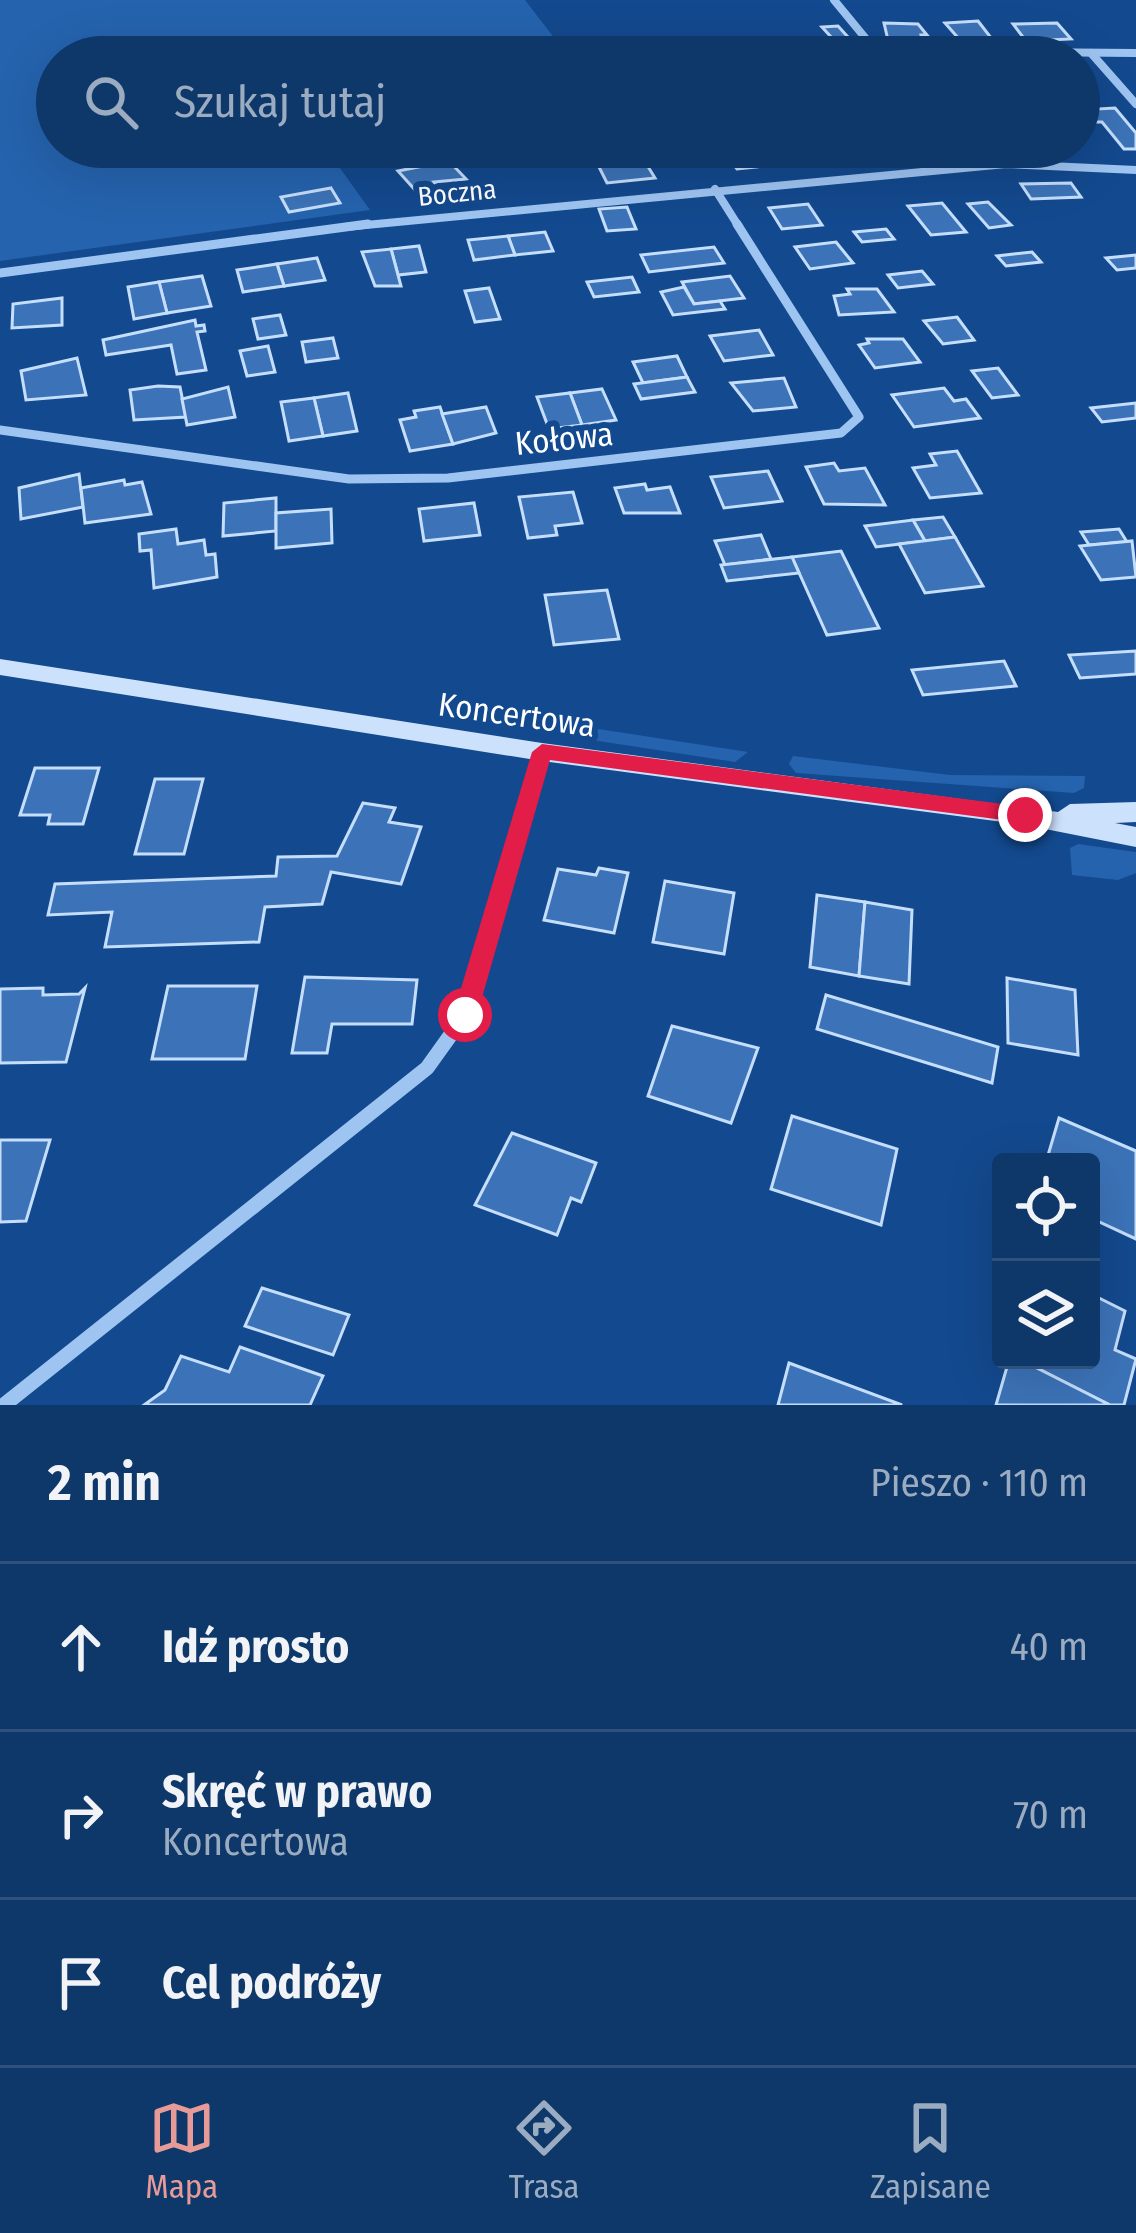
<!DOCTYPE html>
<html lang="pl">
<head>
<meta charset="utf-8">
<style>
  :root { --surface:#0e376a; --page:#1c4272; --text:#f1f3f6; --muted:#9bacc1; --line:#2e517e; --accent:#e69b98 }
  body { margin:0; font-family:"Fira Sans Condensed",sans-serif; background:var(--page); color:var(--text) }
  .controls { position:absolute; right:36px; bottom:36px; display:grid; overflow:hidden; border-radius:12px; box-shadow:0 12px 48px #0002 }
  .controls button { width:108px; height:108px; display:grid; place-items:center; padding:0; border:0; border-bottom:3px solid var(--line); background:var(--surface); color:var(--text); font:60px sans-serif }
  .stop { position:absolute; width:36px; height:36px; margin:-27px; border:9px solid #e11d48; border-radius:50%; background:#fff }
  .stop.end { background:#e11d48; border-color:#fff; box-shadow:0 3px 12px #0008 }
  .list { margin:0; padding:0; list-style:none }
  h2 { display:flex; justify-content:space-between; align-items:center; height:156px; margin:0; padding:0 48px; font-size:51px }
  h2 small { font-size:39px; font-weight:400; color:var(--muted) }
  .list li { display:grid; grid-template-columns:78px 1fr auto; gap:36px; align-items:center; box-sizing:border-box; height:168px; padding:0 48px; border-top:3px solid var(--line) }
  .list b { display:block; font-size:45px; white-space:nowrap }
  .list p { margin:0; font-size:39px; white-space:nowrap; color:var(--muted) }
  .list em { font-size:39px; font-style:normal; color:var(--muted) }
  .icon { flex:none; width:66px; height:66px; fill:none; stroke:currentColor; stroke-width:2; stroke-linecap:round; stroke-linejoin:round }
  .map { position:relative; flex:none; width:1136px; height:1405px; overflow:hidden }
  .search { position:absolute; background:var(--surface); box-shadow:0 12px 48px #0002; left:36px; right:36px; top:36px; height:132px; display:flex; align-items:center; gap:30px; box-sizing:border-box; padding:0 42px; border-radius:66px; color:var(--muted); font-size:45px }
  .sheet { height:660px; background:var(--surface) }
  nav { display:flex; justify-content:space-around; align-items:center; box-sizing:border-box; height:168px; border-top:3px solid var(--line); background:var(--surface); font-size:33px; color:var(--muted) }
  nav a { display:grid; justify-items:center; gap:6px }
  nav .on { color:var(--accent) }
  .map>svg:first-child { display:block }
</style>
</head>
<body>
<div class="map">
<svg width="1136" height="1405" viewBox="0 0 1136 1405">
  <rect width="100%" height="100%" fill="#13498e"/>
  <!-- green -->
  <g fill="#2563ae">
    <polygon points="0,0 525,0 569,57 57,57 57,147 325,147 370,210 0,261"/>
    <polygon points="540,720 748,752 735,762 540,732"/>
    <polygon points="793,756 950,775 1085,776 1084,788 1074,793 796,773 789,764"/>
    <polygon points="1078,844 1136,852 1136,873 1118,880 1072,875 1070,848"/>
  </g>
  <!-- building -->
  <g fill="#3c73b8" stroke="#c5defc" stroke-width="3">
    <polygon points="978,21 992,39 960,40 945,23"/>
    <polygon points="884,23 918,24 927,35 921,35 922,40 888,40"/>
    <polygon points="1057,23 1071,39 1026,41 1013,24"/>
    <polygon points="838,26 866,57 843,52 798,56 786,42 832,38 822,27"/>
    <polygon points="1115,108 1136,133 1136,149 1124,149 1102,122 1089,122 1079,110"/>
    <polygon points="743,150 756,167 737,169 724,152"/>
    <polygon points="629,157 644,160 655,178 607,183 598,165"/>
    <polygon points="449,161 466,179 434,182 438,187 416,191 398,171"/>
    <polygon points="1071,183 1081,197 1031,199 1021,184"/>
    <polygon points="331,188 340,203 289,212 281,197"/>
    <polygon points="988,202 1011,225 989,228 968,204"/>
    <polygon points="942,203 966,232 931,235 908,206"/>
    <polygon points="808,204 822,225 782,229 769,208"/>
    <polygon points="627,207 636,229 607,231 599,209"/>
    <polygon points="886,229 894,239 862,242 854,232"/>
    <polygon points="545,232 553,251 515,255 508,236"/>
    <polygon points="508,236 515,255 474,260 468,240"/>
    <polygon points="836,242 853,263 810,269 795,247"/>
    <polygon points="419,246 426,272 398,275 391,249"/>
    <polygon points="714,247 724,263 649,272 641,255"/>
    <polygon points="391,249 401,286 375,286 362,252"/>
    <polygon points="1032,252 1041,262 1006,266 997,256"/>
    <polygon points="1136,255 1136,268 1117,270 1106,258"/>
    <polygon points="317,258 325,280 284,286 277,264"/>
    <polygon points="277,264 284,286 243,292 237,270"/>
    <polygon points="922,271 933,284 898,288 888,275"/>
    <polygon points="202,276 211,306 167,313 159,282"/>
    <polygon points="730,276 744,298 694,304 682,282"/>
    <polygon points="632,277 639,292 594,297 587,282"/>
    <polygon points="159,282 167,313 134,319 128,287"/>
    <polygon points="684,287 694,304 720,301 725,309 673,315 661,292"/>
    <polygon points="489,288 500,319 475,322 465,291"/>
    <polygon points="847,289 877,289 894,312 839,315 834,296 850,294"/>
    <polygon points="62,298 62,325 12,328 13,304"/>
    <polygon points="280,315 286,335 258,339 253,319"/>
    <polygon points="957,317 974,340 943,344 924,321"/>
    <polygon points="195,320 196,326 204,325 205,331 197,332 206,370 177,374 171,345 106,355 103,340"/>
    <polygon points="759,330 773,355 724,361 710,336"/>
    <polygon points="333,338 338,358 306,362 302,342"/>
    <polygon points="867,339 903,339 920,362 875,368 859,345 869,343"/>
    <polygon points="268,346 275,372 247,376 240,351"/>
    <polygon points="677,356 687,377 643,383 633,362"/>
    <polygon points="77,358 86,395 26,400 21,371"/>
    <polygon points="998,368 1018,395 992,398 972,371"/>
    <polygon points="687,377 695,392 641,399 634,384"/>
    <polygon points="784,378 796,407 753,411 731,383"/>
    <polygon points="158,386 180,387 186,417 134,420 130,390"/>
    <polygon points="228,387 235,417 187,425 182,399"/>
    <polygon points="944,388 954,401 966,399 980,418 914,427 892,395"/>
    <polygon points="602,389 616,420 582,425 570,393"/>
    <polygon points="348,393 357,431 323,436 314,398"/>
    <polygon points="570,393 582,425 549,429 537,397"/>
    <polygon points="314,398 323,436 289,441 281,402"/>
    <polygon points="1136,403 1136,418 1102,422 1091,408"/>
    <polygon points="440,407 453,444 410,451 400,420 416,417 414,411"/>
    <polygon points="486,407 496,433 453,444 442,414"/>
    <polygon points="957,451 981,493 930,498 913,468 936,465 930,454"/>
    <polygon points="834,463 839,471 865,468 885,505 824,504 806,467"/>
    <polygon points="768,471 782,501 724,508 711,477"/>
    <polygon points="79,474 83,507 21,519 19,488"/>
    <polygon points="124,480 125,485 142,482 151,514 85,523 81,488"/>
    <polygon points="645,484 647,490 670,487 680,513 624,513 615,488"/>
    <polygon points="573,492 582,523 555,526 557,535 528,538 519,497"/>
    <polygon points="276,498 276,531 223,536 224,503"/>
    <polygon points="474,503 480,535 424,541 419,509"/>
    <polygon points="331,509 332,543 276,548 276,513"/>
    <polygon points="943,517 955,537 925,541 913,520"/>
    <polygon points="913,520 925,541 876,547 865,526"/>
    <polygon points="176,529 178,544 204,540 206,555 215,554 217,577 154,588 151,550 140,551 139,534"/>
    <polygon points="1119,529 1127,542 1089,545 1081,532"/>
    <polygon points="761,535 771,559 725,565 715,541"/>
    <polygon points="955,537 983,586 925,593 899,544"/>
    <polygon points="1132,541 1136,577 1101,580 1080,546"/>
    <polygon points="841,551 879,628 827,635 792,557"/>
    <polygon points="792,557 799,573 727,581 721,565"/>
    <polygon points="607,590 619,639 554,645 545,595"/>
    <polygon points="1136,651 1136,674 1080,678 1069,655"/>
    <polygon points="1004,661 1016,686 923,695 912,670"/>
    <polygon points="35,768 99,768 83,824 48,824 50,815 20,815"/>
    <polygon points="155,779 203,779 184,854 135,854"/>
    <polygon points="363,803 395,808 389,822 421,827 401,884 331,872 322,904 265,907 259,942 105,947 112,912 48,915 55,884 276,876 278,857 337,856"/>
    <polygon points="599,868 628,873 614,933 544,920 558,869 596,875"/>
    <polygon points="665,881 734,893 724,954 653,942"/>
    <polygon points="817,895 865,902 859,976 810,967"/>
    <polygon points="865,902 912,910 909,984 859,976"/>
    <polygon points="305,977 417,980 412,1024 332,1024 327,1053 292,1053"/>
    <polygon points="1007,978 1075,990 1078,1055 1008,1043"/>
    <polygon points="168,986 257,986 245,1059 152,1059"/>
    <polygon points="43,988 43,995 79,994 85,988 66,1062 0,1063 0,989"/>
    <polygon points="826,995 998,1047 992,1083 817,1029"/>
    <polygon points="672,1026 758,1048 731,1123 648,1096"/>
    <polygon points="792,1116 897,1149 881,1225 771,1189"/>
    <polygon points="1059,1118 1136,1151 1136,1239 1091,1218 1091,1162 1046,1162"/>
    <polygon points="512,1133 596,1163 581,1202 571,1198 557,1235 475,1205"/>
    <polygon points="0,1140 50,1140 26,1221 0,1222"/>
    <polygon points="262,1288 349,1315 333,1355 245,1326"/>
    <polygon points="1091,1294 1125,1311 1115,1350 1136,1359 1124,1405 1110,1405 1021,1360 1091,1360"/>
    <polygon points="240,1347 323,1376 310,1405 144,1405 165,1390 181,1356 229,1372"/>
    <polygon points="1009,1360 1021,1360 1110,1405 996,1405"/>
    <polygon points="789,1363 902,1405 778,1405"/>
  </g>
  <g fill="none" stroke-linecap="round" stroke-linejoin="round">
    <!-- street-far3 -->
    <g stroke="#9ec4f1" stroke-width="8">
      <polyline points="834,0 876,51 1136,53"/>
      <polyline points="1091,53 1136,104"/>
      <polyline points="715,189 739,227"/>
      <polyline points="345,227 1006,164 1136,170"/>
    </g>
    <!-- street-far2 -->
    <g stroke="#9ec4f1" stroke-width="9">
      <polyline points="0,273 368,224"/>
      <polyline points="0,430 349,479 448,478 841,433 859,417 737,224"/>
    </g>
    <!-- street-far1 -->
    <polyline stroke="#9ec4f1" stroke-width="12" points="497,905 542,752"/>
    <!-- street -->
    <polyline stroke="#9ec4f1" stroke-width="15" points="4,1405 427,1068 465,1015 498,902"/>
    <!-- secondary -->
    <polygon fill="#cce1fc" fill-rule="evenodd" points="0,659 542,743 1058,812 1070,804 1136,802 1136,822 1115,823 1136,827 1136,847 1025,825 542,761 0,675"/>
  </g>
  <!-- route -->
  <polygon fill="#e11d48" points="542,744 1025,807 1036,815 1025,823 550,760 477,1015 465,1025 453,1015 532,752"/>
  <g text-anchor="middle" stroke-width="12" stroke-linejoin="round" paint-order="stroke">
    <!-- far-street labels -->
    <g font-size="27" fill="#fff" stroke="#13498e">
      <text transform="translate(457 193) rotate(-6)" y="9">Boczna</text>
    </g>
    <!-- street labels -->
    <g font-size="33" fill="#fff" stroke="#13498e">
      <text transform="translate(564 438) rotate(-6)" y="12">Kołowa</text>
      <text transform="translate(517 714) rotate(8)" y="12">Koncertowa</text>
    </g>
  </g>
</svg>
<div class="controls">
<button><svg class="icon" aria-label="locate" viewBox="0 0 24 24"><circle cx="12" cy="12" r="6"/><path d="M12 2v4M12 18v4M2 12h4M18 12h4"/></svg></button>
<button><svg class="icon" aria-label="layers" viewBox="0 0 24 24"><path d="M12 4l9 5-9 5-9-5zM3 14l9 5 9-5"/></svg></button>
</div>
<div class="stop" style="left:465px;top:1015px"></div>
<div class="stop end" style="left:1025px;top:815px"></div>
<div class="search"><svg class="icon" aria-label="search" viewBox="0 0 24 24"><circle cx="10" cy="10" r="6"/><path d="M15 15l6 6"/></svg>Szukaj tutaj</div>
</div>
<section class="sheet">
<h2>2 min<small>Pieszo · 110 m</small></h2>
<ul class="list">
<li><svg class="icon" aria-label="ahead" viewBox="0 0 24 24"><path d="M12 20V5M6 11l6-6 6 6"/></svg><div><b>Idź prosto</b></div><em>40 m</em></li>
<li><svg class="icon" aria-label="right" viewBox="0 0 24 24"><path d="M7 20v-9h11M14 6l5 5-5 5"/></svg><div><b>Skręć w prawo</b><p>Koncertowa</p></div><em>70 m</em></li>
<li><svg class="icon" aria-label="arrive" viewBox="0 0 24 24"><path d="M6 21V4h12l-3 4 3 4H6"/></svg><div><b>Cel podróży</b></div></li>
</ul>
</section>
<nav>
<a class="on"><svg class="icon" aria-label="map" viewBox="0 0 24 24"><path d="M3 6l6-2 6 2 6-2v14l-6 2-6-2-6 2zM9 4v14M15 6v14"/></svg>Mapa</a>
<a><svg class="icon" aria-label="directions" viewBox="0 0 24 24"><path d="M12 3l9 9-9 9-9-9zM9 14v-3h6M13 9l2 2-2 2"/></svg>Trasa</a>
<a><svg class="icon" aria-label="saved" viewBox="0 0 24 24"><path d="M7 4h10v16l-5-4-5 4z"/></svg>Zapisane</a>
</nav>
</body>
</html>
